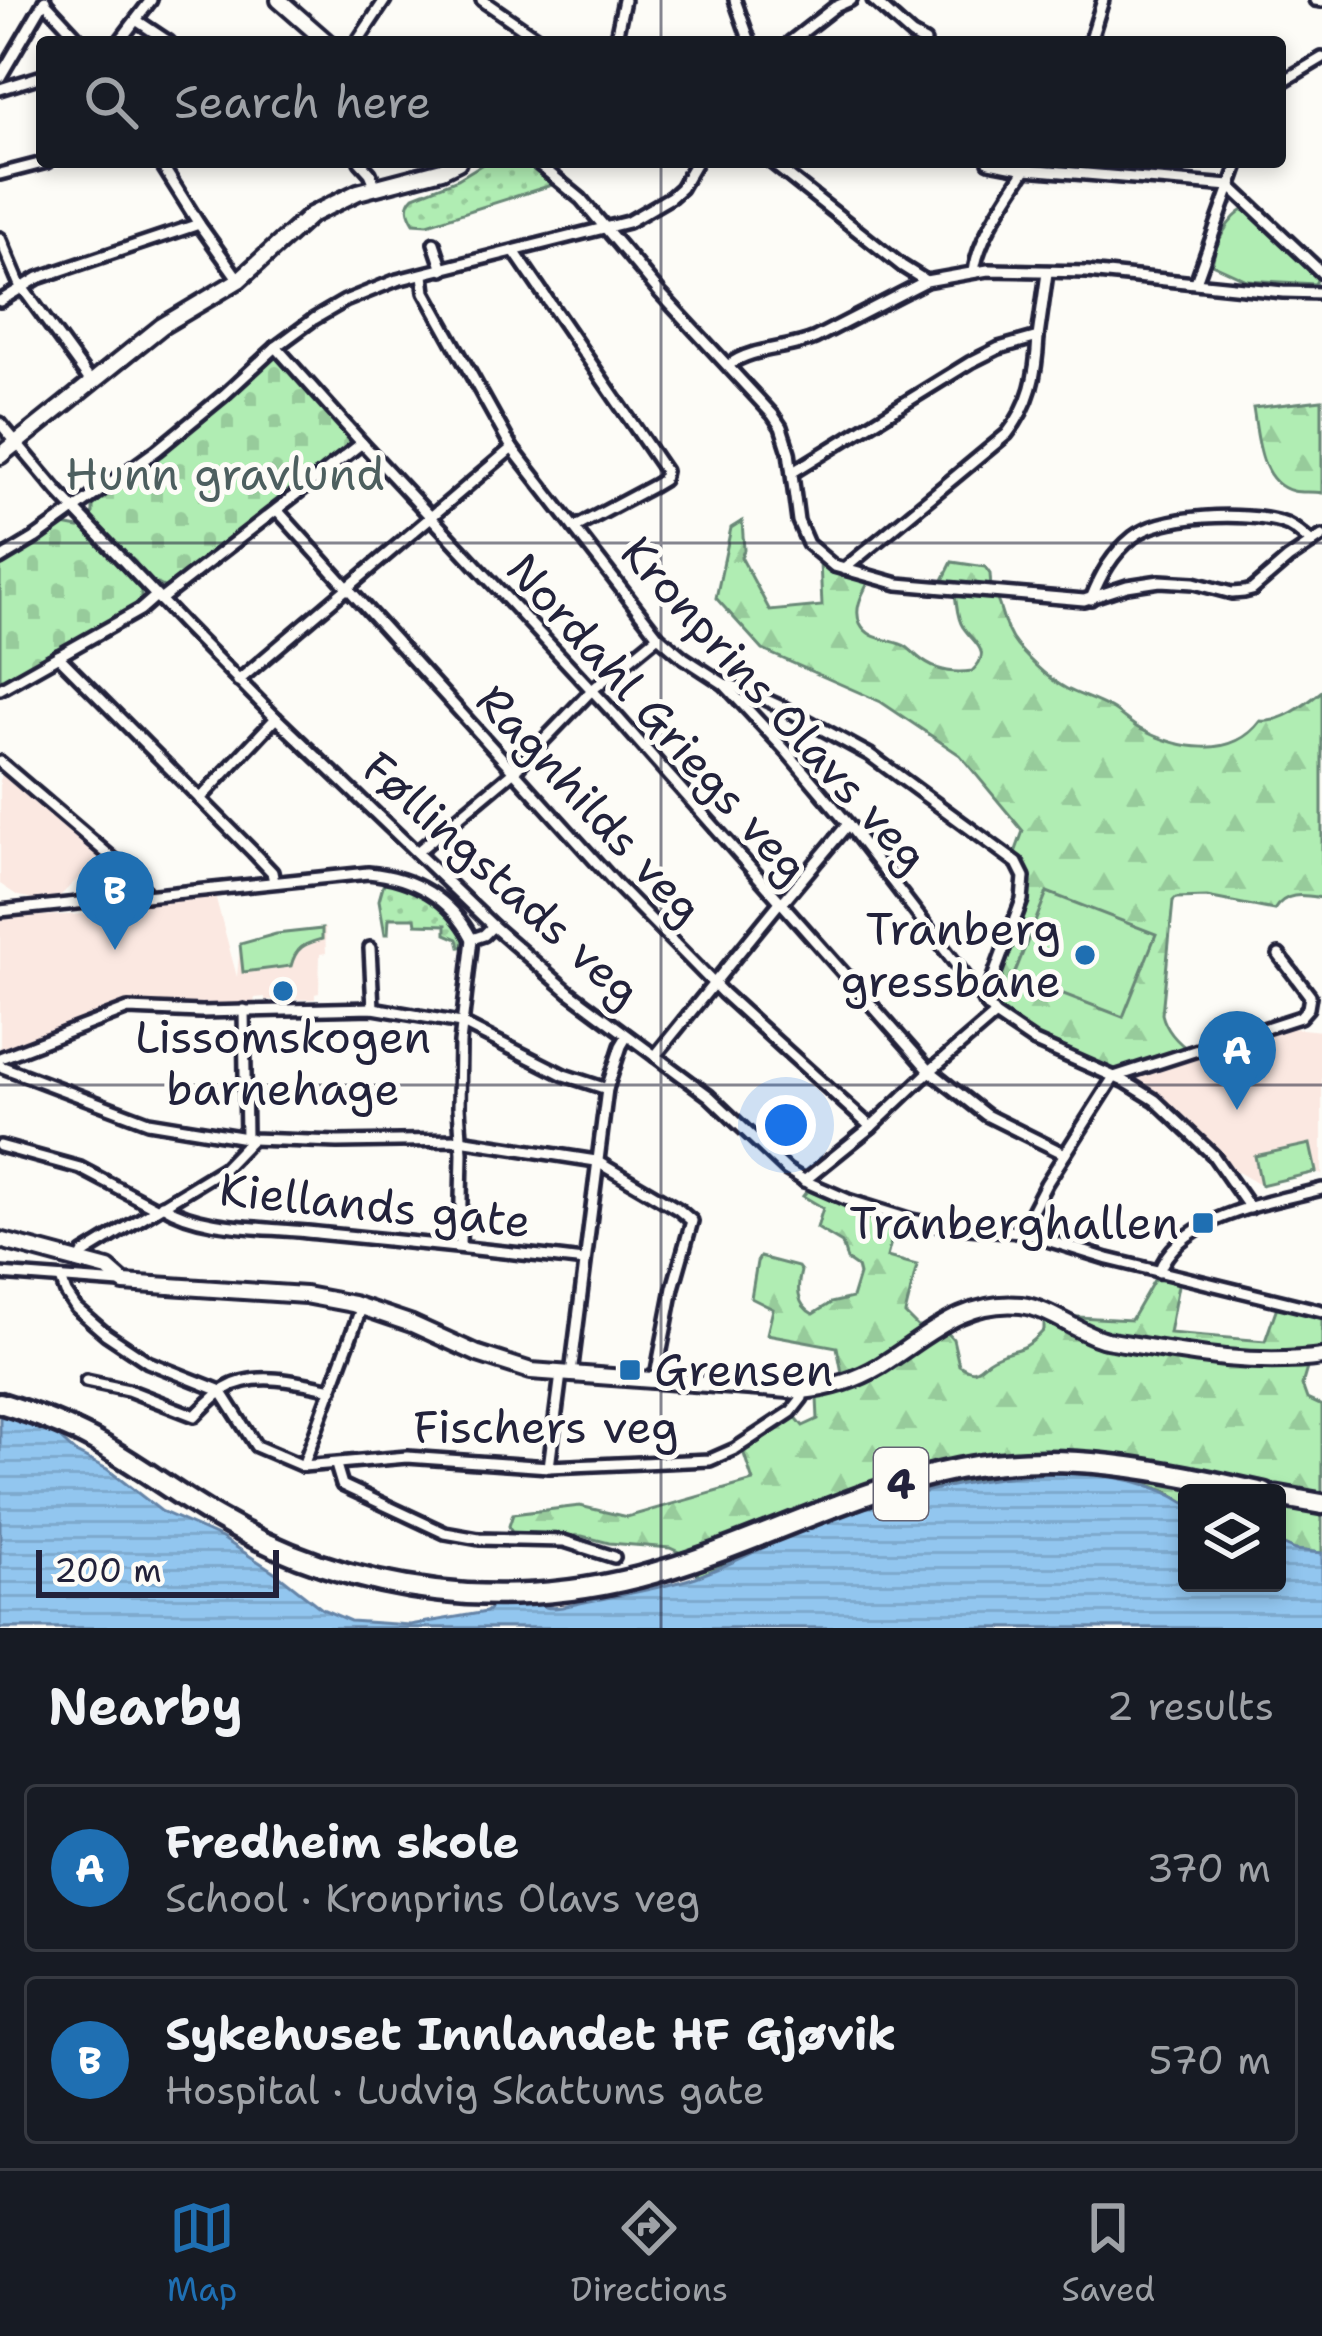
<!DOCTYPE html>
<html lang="en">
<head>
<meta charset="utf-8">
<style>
  :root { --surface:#171b24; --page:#242831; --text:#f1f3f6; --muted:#9ea1a6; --line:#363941; --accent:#1f6fb2 }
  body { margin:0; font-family:"Shantell Sans",sans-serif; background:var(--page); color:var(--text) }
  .controls { position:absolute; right:36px; bottom:36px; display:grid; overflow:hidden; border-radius:12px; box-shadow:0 6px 18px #0003 }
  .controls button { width:108px; height:108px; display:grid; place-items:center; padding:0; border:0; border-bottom:3px solid var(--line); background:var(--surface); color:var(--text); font:60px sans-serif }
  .scale { position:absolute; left:36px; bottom:30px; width:243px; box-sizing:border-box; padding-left:12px; border:6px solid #22223b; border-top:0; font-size:33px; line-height:42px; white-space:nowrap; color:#22223b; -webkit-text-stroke:9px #fdfcf7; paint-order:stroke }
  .you { position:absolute; left:786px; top:1125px; width:42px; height:42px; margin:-30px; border:9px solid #fff; border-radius:50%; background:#1a73e8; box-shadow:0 0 0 18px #1a73e833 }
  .badge { display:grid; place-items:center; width:78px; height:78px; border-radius:50%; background:var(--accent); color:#fff; font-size:39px; font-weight:700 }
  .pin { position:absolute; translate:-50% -99px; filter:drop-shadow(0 3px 6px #0008) }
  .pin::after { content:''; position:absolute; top:63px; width:42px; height:36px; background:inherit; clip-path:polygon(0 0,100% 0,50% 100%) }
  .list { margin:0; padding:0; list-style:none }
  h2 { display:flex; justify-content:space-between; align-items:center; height:156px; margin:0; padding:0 48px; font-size:51px }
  h2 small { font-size:39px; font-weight:400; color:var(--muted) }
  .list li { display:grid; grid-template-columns:78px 1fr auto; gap:36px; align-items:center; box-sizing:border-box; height:168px; margin:0 24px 24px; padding:0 24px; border:3px solid var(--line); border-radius:12px }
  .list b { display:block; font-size:45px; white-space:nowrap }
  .list p { margin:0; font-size:39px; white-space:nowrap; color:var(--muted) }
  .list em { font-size:39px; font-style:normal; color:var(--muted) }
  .icon { flex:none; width:66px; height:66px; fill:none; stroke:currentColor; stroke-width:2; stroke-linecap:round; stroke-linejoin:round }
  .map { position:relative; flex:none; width:1322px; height:1628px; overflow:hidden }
  .search { position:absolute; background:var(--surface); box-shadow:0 6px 18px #0003; left:36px; right:36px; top:36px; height:132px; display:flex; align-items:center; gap:30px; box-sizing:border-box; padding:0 42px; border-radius:12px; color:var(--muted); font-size:45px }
  .sheet { height:540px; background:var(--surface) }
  nav { display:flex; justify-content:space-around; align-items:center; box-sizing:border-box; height:168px; border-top:3px solid var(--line); background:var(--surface); font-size:33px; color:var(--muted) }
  nav a { display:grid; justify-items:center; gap:6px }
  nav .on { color:var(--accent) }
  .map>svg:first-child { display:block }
</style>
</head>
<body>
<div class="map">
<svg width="1322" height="1628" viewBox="0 0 1322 1628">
  <defs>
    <pattern id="grass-dots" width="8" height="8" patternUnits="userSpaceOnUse" patternTransform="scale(3)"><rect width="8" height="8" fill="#b0edb3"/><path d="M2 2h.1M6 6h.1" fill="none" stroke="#97cb9b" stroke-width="1.8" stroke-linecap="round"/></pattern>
    <pattern id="forest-firs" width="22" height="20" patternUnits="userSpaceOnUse" patternTransform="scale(3)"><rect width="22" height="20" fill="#b0edb3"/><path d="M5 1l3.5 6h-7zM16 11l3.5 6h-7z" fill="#97cb9b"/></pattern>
    <pattern id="cemetery-stones" width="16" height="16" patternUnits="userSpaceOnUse" patternTransform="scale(3)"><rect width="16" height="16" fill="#b0edb3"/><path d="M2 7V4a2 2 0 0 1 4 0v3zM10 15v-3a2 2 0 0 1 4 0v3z" fill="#97cb9b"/></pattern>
    <pattern id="water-rules" width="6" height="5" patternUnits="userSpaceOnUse" patternTransform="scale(3)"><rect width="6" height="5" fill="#92c6ef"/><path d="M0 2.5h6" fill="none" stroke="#7eaace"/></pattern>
  </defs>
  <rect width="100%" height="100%" fill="#fdfcf7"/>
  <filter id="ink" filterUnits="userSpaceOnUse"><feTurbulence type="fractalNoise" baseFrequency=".00833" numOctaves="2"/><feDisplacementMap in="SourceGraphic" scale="24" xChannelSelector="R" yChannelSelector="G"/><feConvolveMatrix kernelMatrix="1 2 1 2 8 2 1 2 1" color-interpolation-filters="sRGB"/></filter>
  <g filter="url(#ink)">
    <!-- built -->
    <g fill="#fbe8e1">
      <polygon points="0,767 103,854 60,896 34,899 18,896 0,884"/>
      <polygon points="215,895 237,977 240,944 276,934 325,928 326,953 320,954 319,993 315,994 315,999 265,1000 265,997 255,998 254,1003 238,1004 127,1003 0,1049 0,917 95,914 123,907"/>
      <polygon points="1281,1027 1322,1031 1322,1174 1317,1173 1260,1185 1231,1168 1186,1119 1129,1077"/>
    </g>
    <!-- grass -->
    <g fill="url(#grass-dots)" stroke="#698877" stroke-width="3">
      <path d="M486,162H527L558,183L428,224L414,223C408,213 405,205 414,196L458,179Z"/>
      <path d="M384,882C419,887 458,909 466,946L460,947L458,939L446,934V925L416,924L415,918H389L388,934H385L379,900Z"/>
    </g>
    <!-- forest -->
    <g fill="url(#forest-firs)" stroke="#698877" stroke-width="3">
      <path d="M1322,400V493C1312,491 1302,493 1293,491C1259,483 1258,436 1253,408Z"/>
      <path d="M742,521L744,550L741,557L770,611L822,606L820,561L826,555L871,577C864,591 853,608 860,623C869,641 888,638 903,645C910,648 911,651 918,657C934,671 952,674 972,671C993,651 974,644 963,627C957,619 957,605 955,595L940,586L952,562L985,567L990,574L991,588C1003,605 1001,627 1017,646C1031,662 1048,679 1067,689C1081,696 1096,700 1110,708C1121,714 1129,723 1140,729C1178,749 1231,760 1260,721C1281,723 1305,705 1322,691V898C1303,895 1286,891 1274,910L1207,897L1176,898L1173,901L1162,1014C1166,1030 1178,1043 1192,1052L1122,1075L1052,1050L996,1018L988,990L1024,886L1011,864L1023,831L960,755L881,702L763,650L716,598L731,528Z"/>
      <path d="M809,1188L843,1205L896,1223L887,1257L917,1265L905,1314L924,1333L946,1331L953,1339L959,1365C979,1378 977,1366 993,1358C1018,1345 1020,1356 1044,1330V1315L1131,1320L1154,1280H1179L1169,1333L1265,1341L1280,1298L1322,1309V1362L1307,1368L1302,1385L1307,1399L1322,1406V1553L1295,1550L1277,1542V1493H1187V1504L1169,1492L1147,1484L1103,1476L1014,1475L970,1480L838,1515L699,1576L683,1554L670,1548L609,1543L582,1536L512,1533L509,1526L513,1514L580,1506L627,1517L753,1481L742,1448L790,1410L803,1426L818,1419L817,1398L843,1378L837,1347L767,1334L773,1309L751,1298L757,1262L760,1257L798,1267L801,1271C797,1288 796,1305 813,1314L831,1303L852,1298L859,1275L857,1267L847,1260L842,1243L817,1228L823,1208L803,1196Z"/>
    </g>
    <!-- cemetery -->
    <polygon fill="url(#cemetery-stones)" stroke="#698877" stroke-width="3" points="276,351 358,443 305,480 271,512 178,581 166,588 153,582 141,590 141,598 137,606 0,688 0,564 63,525 79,528 93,513 93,506"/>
    <!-- park -->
    <g fill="#b0edb3" stroke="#698877" stroke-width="3">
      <path d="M1247,208L1316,273L1319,276L1315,284L1247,280L1212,264C1215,244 1228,217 1247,208Z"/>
      <polygon points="1047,892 1156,934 1123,1017 1014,975"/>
      <path d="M322,929V939C304,944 296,947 291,966L243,972L240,944L276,934Z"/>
      <polygon points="1310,1144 1316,1172 1261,1185 1255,1156"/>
    </g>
    <!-- water -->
    <path fill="url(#water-rules)" stroke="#6584a7" stroke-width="3" d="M0,1414L22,1419L54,1433L76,1453L107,1469L161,1511L222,1538L276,1573L322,1609L350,1621L410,1625L486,1612L490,1609L500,1589C514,1583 526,1583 536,1596C538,1599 539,1603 542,1605C547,1609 555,1608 562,1607C606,1597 653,1591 696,1577C743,1561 785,1534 831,1517C851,1510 872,1506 892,1500C978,1477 1108,1452 1187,1504V1583H1277V1542L1295,1550L1322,1553V1628H0Z"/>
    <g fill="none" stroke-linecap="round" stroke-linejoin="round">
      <!-- street casing -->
      <g stroke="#22223b" stroke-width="18">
        <g id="street">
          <polyline points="482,0 543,42"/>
          <polyline points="735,0 750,42"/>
          <polyline points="873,0 912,35 925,42"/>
          <polyline points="1315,0 1322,1"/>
          <polyline points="44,1 82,42"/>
          <polyline points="136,20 169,42"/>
          <polyline points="119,42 151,0"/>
          <polyline points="357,42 385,0"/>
          <polyline points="615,42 624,0"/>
          <polyline points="790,42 835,7 851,0"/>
          <polyline points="1090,42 1103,0"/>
          <polyline points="0,77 45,0"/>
          <polyline points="1280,83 1322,58"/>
          <polyline points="0,89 42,76"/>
          <polyline points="160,162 199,224 239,280"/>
          <polyline points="360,162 370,173 376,187"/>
          <polyline points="536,162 581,199 661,294 773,415 781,427 789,452 798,521 808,544 834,566 898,584 1084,600 1127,586 1160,581 1194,583 1232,593 1244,592 1252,590 1288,559 1322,536"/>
          <polyline points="771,162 902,266 926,281"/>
          <polyline points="989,162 1026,169 1230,186 1322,273"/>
          <polyline points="0,174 47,162"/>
          <polyline points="0,238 19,283 91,382"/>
          <polyline points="434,243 443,270"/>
          <polyline points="514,251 665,471 663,480 653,486 574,528"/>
          <path d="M974,272C978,236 1011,193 1030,162"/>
          <polyline points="423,275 425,292 512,448 658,636 684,658 724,684 787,752 848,824 995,1015 1035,1042 1126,1082 1155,1100 1213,1155 1250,1208"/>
          <polyline points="1196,282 1239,162"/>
          <polyline points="0,301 38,278 199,224"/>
          <polyline points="276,347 362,443 618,718 930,1071 986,1115 1065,1154"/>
          <path d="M729,365C752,347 788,350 815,338L926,281L988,270L1087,272L1283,292L1322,293"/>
          <polyline points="0,423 58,492 185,626 276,718 493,926 569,992 709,1096 787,1170 809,1183 848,1200 912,1220 943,1226 1021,1232 1108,1259 1322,1311"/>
          <polyline points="793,472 971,362 999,348 1038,337 1047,273"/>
          <polyline points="277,510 616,884 723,993 871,1127"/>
          <polyline points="0,559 35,538 157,450 224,395 276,347 314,319 345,301 397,280 628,222 671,197 681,188 696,162"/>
          <path d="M844,569L1007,434C1031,403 1036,375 1038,337"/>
          <path d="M1091,599C1101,574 1112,554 1133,537C1162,514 1246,512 1280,522C1293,525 1302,535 1312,543"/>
          <polyline points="160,600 362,443"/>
          <polyline points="58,656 253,852 272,872 274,882"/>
          <polyline points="238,681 512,448"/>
          <polyline points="724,684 740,688 782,707 870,755 1017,863 1024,877 1022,900 984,1002"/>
          <polyline points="0,689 140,610 156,596"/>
          <polyline points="0,762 117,862 144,890 145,896"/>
          <polyline points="200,799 276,718"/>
          <polyline points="417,852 514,771 592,690 658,636"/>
          <polyline points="781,904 848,824"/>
          <path d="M0,911L368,873C413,877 451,898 472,939"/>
          <polyline points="370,948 373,1008"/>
          <polyline points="244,1010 246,1138"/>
          <polyline points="655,1056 780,902"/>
          <polyline points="0,1058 128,1009 201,1012 373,1008 461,1023 564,1075 607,1089"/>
          <polyline points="0,1066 148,1122 252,1139 338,1142 460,1140 596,1161 678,1209 692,1221 673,1288 655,1381"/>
          <polyline points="1114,1077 1300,1017 1308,1008 1310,996 1279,955"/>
          <polyline points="0,1146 80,1168 156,1208"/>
          <polyline points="804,1181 871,1127 930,1071 995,1015"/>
          <path d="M162,1205C202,1230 260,1227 307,1232C399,1241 492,1250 584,1261"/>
          <polyline points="1021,1232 1046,1184 1114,1077"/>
          <polyline points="460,1246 462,1153 459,1107 460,1043 472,939 484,935 493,926"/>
          <polyline points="79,1262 83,1254 224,1168 252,1139"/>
          <path d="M1159,1272C1178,1216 1272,1202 1322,1189"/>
          <polyline points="0,1274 120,1283"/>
          <polyline points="61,1279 66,1293 76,1308 106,1334 148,1362 221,1391 256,1446 303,1466 407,1457 549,1467 710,1460 735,1449 791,1412 802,1398 802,1391"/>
          <polyline points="571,1374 607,1089 621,1046 627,1036"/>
          <path d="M86,1381L128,1390L195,1416C204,1407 214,1396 225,1389C255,1370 299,1382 332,1389"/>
          <polyline points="336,1465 342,1485 445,1533 479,1539 564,1541 614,1557"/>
          <polyline points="303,1466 362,1306"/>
          <polyline points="549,1467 561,1374"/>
        </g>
      </g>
      <!-- secondary casing -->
      <g stroke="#22223b" stroke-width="22">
        <g id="secondary">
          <polyline points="279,0 327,42"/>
          <polyline points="0,456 162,326 239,280 311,215 358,192 442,170 458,162"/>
          <path d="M0,1240L108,1269L124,1283L305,1295L353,1304L412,1324L478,1354L531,1371L802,1391C831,1388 855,1381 880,1366C925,1338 963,1299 1021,1305C1052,1309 1077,1333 1106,1340C1178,1352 1250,1367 1322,1357"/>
        </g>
      </g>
      <!-- highway casing -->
      <g stroke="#22223b" stroke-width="27">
        <g id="highway">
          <path d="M0,1403C32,1413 63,1424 93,1440C136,1463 174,1493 216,1517C293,1562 378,1588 467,1594C524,1597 584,1591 639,1577C748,1549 847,1491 958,1469C1063,1449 1162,1470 1264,1493"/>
          <polyline points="1277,1496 1322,1504"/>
        </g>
      </g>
      <!-- street -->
      <use href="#street" stroke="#fdfcf7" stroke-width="9"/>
      <!-- secondary -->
      <use href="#secondary" stroke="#fdfcf7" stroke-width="14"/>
      <!-- highway -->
      <use href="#highway" stroke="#fdfcf7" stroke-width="18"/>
    </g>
  </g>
  <!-- grid -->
  <path fill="none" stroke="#22223b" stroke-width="3" stroke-opacity="0.55" d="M661,0V42M661,162V1628M0,543H1322M0,1085H1322"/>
  <!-- markers -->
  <g fill="#1f6fb2" stroke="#fdfcf7" stroke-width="4.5">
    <circle cx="1085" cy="955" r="12"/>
    <circle cx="283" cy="991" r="12"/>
    <rect x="1191" y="1211" width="24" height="24" rx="6"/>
    <rect x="618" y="1358" width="24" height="24" rx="6"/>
  </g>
  <g text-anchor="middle" stroke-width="10" stroke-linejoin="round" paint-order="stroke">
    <!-- shield labels -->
    <rect fill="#fdfcf7" stroke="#646373" stroke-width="3" x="874" y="1448" width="54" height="72" rx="9"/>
    <g font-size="42" font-weight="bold" fill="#22223b">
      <text x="901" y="1499">4</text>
    </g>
    <!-- park labels -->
    <g font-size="45" fill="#4d5f5f" stroke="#fdfcf7">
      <text x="225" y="490">Hunn gravlund</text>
    </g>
    <!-- street labels -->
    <g font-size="45" fill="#22223b" stroke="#fdfcf7">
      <text transform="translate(775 704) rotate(48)" y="16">Kronprins Olavs veg</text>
      <text transform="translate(658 718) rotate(48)" y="16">Nordahl Griegs veg</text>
      <text transform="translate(590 804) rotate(47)" y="16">Ragnhilds veg</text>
      <text transform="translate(502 879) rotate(42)" y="16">Føllingstads veg</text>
      <text transform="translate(375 1205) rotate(6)" y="16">Kiellands gate</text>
      <text x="546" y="1443">Fischers veg</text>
    </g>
    <!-- poi labels -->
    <g font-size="45" fill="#22223b" stroke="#fdfcf7" text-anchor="end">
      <text x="1061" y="945">Tranberg<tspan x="1061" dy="52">gressbane</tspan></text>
      <text x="283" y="1053" text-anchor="middle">Lissomskogen<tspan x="283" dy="52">barnehage</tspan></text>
      <text x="1179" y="1239">Tranberghallen</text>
      <text x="654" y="1386" text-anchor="start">Grensen</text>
    </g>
  </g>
</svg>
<div class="controls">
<button><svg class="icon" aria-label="layers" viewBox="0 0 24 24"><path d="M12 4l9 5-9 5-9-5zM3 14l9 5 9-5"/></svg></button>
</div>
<div class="scale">200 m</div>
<div class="you"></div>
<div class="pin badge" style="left:1237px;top:1110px">A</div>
<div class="pin badge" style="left:115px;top:950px">B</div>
<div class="search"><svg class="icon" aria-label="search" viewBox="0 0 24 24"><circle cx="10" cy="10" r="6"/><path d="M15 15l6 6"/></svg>Search here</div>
</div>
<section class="sheet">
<h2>Nearby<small>2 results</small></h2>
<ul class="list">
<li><span class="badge">A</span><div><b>Fredheim skole</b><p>School · Kronprins Olavs veg</p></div><em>370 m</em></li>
<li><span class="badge">B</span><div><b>Sykehuset Innlandet HF Gjøvik</b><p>Hospital · Ludvig Skattums gate</p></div><em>570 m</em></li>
</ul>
</section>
<nav>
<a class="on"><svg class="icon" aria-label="map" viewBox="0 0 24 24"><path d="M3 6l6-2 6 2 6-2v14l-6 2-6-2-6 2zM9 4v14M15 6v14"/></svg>Map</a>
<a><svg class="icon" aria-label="directions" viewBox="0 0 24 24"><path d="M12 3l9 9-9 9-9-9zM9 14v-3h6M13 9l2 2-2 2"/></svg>Directions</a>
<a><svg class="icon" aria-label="saved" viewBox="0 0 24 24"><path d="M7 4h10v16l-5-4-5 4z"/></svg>Saved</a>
</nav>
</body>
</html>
